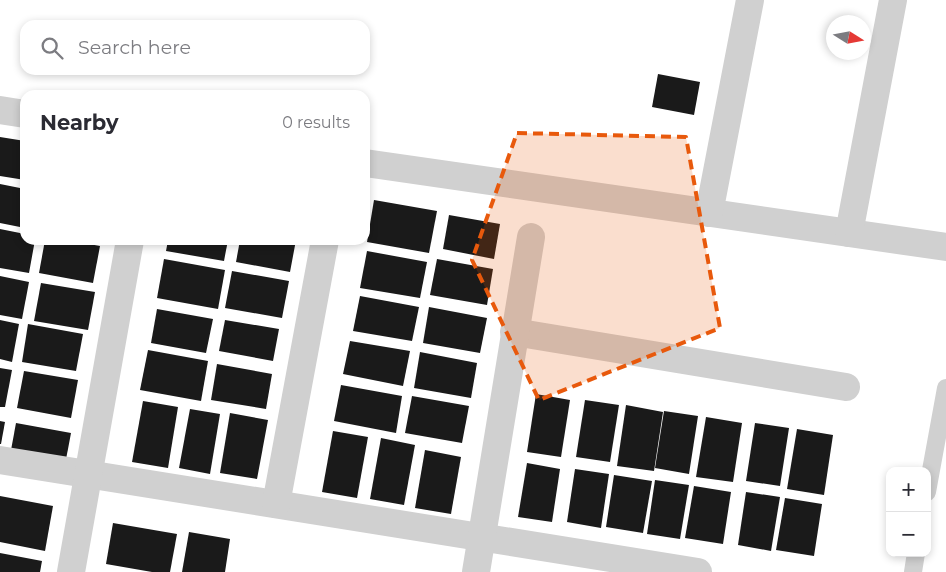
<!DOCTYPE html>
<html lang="en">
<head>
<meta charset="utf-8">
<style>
  :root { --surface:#fff; --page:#f2f2f3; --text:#2b2b33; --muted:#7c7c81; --line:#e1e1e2 }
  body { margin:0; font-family:Montserrat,sans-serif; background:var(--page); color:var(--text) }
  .controls { position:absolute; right:15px; bottom:15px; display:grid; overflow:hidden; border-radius:10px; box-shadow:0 2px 8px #0003 }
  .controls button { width:45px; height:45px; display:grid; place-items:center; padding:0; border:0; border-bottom:1px solid var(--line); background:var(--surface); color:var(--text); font:25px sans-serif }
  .compass { position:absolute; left:826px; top:15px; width:45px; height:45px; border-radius:50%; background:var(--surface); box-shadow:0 2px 8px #0003; rotate:101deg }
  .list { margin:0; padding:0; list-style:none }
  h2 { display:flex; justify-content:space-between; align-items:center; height:65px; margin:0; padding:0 20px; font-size:21px }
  h2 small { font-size:16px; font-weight:400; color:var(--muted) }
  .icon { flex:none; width:28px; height:28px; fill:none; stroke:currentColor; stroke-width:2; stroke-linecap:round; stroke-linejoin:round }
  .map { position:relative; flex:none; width:946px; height:572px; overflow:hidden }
  .search { position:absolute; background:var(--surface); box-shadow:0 2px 8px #0003; left:20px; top:20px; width:350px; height:55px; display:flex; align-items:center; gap:12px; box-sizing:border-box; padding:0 18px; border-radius:15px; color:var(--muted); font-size:19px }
  .panel { position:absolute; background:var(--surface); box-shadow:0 2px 8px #0003; left:20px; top:90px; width:350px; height:155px; border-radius:15px }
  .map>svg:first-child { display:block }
</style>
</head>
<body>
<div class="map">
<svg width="946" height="572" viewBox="0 0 946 572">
  <rect width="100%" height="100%" fill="#fff"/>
  <!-- building -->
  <g fill="#1a1a1a">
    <polygon points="658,74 700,82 694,115 652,107"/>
    <polygon points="0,137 25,141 25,180 0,176"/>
    <polygon points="0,184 25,189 25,228 0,223"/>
    <polygon points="374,200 437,211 429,253 367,242"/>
    <polygon points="449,215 500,224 494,259 443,249"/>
    <polygon points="0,229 25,234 25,240 35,240 29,273 0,268"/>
    <polygon points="45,240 67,240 100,246 93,283 39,273"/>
    <polygon points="168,240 228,240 224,261 166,251"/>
    <polygon points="240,240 296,240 290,272 236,262"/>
    <polygon points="367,251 427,262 420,298 360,288"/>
    <polygon points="164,259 225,270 218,309 157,298"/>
    <polygon points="437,259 493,269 487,305 430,295"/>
    <polygon points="232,271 289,281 282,318 225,308"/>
    <polygon points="0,276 29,282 22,319 0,315"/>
    <polygon points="41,283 95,292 88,330 34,321"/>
    <polygon points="360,296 419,307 412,341 353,331"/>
    <polygon points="429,307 487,318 480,353 423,343"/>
    <polygon points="157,309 213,319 206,353 151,343"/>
    <polygon points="0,320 19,324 12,362 0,359"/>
    <polygon points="225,320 279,329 273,361 219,351"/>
    <polygon points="28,324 83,334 76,371 22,362"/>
    <polygon points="350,341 410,351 403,386 343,374"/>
    <polygon points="148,350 208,361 201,401 140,390"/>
    <polygon points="420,352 477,363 471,398 414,388"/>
    <polygon points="217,364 272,374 266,409 211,400"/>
    <polygon points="0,368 12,370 5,407 0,407"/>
    <polygon points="24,371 78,380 71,418 17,408"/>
    <polygon points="341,385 402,396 396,433 334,421"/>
    <polygon points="536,394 570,400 561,457 527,452"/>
    <polygon points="412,396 469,406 462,443 405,433"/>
    <polygon points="585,400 619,405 610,462 576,457"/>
    <polygon points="143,401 178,407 168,468 132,462"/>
    <polygon points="626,405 663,412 654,471 617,466"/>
    <polygon points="190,409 220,414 210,474 179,468"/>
    <polygon points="664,411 698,416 689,474 655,468"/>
    <polygon points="230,413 268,420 257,479 220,473"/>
    <polygon points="706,417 742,423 733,482 696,477"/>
    <polygon points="0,421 5,422 1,444 0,444"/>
    <polygon points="16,423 71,433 64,470 9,461"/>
    <polygon points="755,423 789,428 780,486 746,481"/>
    <polygon points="797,429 833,435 824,495 787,489"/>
    <polygon points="333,431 368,437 357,498 322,492"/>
    <polygon points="381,438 415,445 404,505 370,499"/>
    <polygon points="425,450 461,457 451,514 415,508"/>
    <polygon points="527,463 560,469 552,522 518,517"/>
    <polygon points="575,469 609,474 601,528 567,522"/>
    <polygon points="614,475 652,481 643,533 606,527"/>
    <polygon points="655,480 689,485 680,539 647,534"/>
    <polygon points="694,486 731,492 723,544 685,538"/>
    <polygon points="746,492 780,497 771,551 738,545"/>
    <polygon points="0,496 53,506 45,551 0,542"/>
    <polygon points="785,498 822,504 814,556 776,550"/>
    <polygon points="113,523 177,534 170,572 152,572 106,564"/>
    <polygon points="189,532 230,539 225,572 182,572"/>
    <polygon points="0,553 42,561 40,572 0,572"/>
  </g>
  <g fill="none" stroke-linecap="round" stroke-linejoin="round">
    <!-- service -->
    <g stroke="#d0d0d0" stroke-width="18">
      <polyline points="927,492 946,388"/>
      <polyline points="913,572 916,553"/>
    </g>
    <!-- minor -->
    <g stroke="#d0d0d0" stroke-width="28">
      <polyline points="0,110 25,114"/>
      <polyline points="365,163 946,247"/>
      <polyline points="709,213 750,0"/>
      <polyline points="849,233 893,0"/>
      <polyline points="514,332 846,387"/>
      <polyline points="0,460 698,572"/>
      <polyline points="276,504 325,240"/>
      <polyline points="71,572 130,240"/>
      <polyline points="476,572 531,237"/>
    </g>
  </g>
  <!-- marked area -->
  <path fill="#e8590c" fill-opacity="0.2" stroke="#e8590c" stroke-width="4" stroke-dasharray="10 6" stroke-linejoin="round" d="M517,133L686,137L720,328L539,400L472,260Z"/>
</svg>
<div class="controls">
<button>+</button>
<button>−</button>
</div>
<svg class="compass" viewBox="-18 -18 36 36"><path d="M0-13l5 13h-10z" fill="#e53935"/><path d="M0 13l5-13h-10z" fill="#7c7c81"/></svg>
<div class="search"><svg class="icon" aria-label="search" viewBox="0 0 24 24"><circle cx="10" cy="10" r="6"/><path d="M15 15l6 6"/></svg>Search here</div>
<section class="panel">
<h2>Nearby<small>0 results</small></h2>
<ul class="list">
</ul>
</section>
</div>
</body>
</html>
